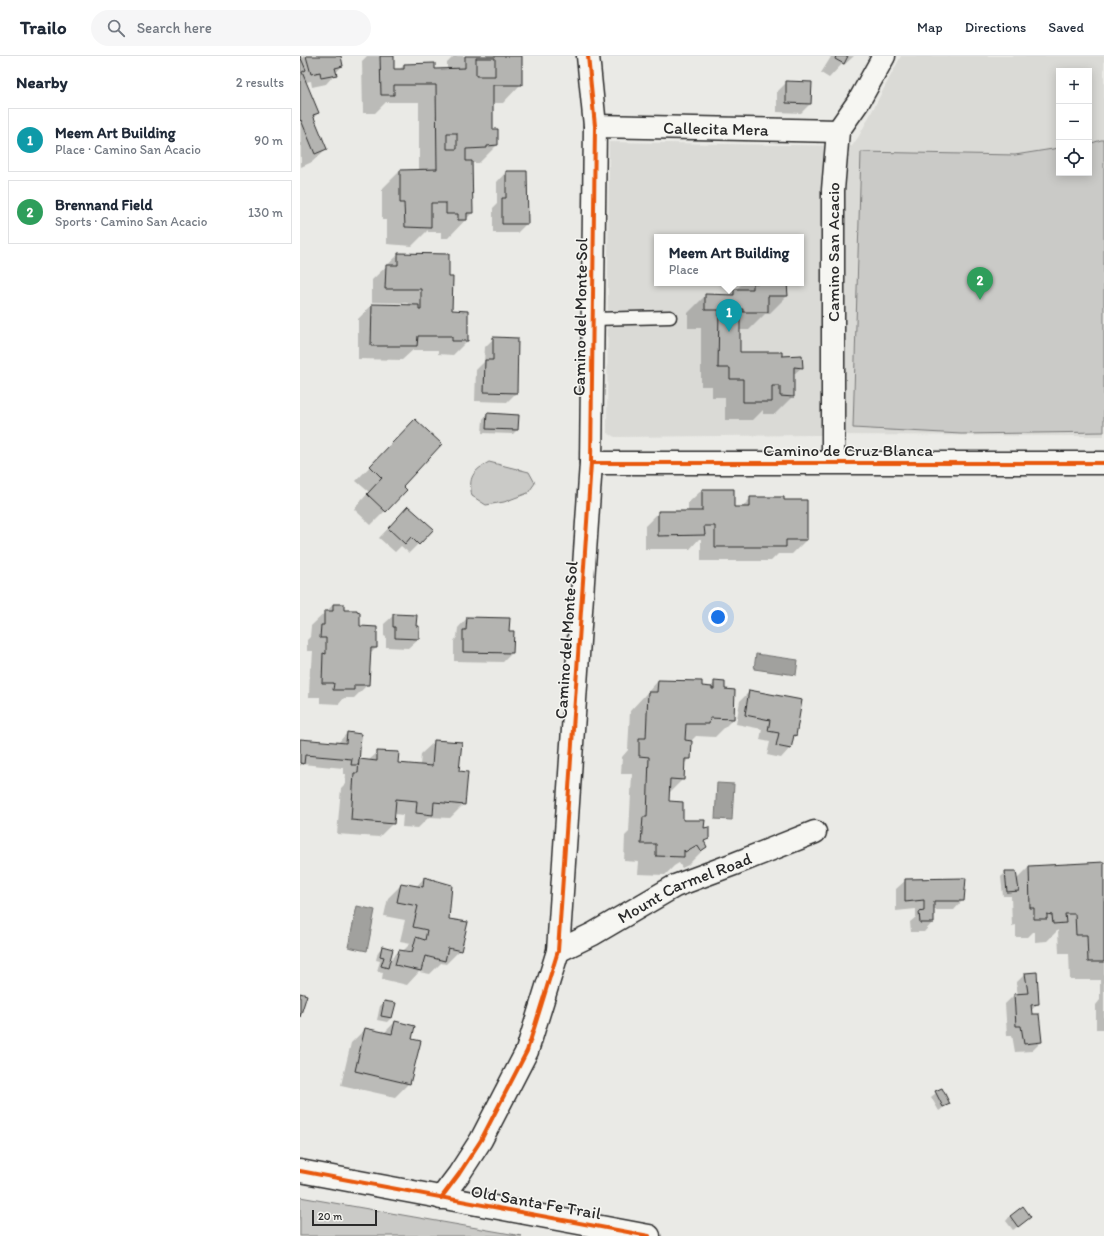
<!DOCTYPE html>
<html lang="en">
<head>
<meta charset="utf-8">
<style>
  :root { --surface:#fff; --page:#f6f6f7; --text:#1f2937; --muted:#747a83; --line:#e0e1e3; --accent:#7c3aed }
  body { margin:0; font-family:Itim,sans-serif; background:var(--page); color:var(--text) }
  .controls { position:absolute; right:12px; top:12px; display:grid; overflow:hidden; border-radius:0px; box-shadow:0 2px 10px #0003 }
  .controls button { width:36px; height:36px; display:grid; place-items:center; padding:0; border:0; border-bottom:1px solid var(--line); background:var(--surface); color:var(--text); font:20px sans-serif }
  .scale { position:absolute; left:12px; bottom:10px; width:65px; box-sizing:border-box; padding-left:4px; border:2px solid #2b2b2b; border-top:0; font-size:11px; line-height:14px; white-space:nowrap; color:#2b2b2b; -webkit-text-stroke:3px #f6f6f2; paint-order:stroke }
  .you { position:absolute; left:418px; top:561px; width:14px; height:14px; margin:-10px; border:3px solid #fff; border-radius:50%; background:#1a73e8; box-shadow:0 0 0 6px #1a73e833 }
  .badge { display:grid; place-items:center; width:26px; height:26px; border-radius:50%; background:var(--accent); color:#fff; font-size:13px; font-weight:700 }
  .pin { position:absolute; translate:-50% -33px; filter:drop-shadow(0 1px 2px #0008) }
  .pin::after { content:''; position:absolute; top:21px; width:14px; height:12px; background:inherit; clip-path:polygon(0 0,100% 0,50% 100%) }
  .popup { position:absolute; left:354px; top:178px; width:150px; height:52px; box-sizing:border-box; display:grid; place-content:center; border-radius:0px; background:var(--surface); filter:drop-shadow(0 1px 3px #0005); font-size:13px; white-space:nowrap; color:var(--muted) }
  .popup b { font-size:15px; color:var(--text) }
  .popup::after { content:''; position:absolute; left:50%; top:100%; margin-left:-8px; border:8px solid transparent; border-top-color:var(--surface) }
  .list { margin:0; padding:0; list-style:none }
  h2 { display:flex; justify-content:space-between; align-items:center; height:52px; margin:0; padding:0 16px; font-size:17px }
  h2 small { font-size:13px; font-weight:400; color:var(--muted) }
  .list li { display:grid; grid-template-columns:26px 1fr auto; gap:12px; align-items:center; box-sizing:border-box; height:64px; margin:0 8px 8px; padding:0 8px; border:1px solid var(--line); border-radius:0px }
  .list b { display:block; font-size:15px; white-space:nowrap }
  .list p { margin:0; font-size:13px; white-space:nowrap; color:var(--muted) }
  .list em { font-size:13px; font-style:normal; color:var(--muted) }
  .icon { flex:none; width:22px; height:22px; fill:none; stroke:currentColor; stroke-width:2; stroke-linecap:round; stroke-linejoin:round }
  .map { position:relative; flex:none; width:804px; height:1180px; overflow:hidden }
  header { display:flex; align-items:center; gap:24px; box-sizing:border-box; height:56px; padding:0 20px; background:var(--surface); border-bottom:1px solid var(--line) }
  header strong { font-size:19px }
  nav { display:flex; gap:22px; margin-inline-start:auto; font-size:14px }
  .search { width:280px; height:36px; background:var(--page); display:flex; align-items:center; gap:10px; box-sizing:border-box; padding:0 14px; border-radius:22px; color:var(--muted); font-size:15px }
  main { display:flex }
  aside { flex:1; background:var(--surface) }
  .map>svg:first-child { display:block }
</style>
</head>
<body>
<header>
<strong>Trailo</strong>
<div class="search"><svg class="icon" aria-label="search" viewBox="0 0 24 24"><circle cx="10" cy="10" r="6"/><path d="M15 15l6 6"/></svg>Search here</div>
<nav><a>Map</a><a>Directions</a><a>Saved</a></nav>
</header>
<main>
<aside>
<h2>Nearby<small>2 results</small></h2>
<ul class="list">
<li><span class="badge" style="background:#0f9aa8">1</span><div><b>Meem Art Building</b><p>Place · Camino San Acacio</p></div><em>90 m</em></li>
<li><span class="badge" style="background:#2e9e5b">2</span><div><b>Brennand Field</b><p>Sports · Camino San Acacio</p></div><em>130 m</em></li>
</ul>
</aside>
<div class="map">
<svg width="804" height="1180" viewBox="0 0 804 1180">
  <rect width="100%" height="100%" fill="#eaeae6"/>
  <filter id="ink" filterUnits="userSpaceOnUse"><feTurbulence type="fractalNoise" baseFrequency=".025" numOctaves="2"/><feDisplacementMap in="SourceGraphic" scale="8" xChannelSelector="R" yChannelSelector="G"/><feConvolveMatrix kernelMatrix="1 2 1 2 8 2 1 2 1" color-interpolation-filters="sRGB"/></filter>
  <g filter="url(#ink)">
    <!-- built -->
    <path fill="#dadad6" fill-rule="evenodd" d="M601,0H804V380L515,379L315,381L307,377L309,86L552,90L559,80ZM759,15H789V117H759ZM357,181H501V227H357Z"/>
    <!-- green -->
    <g fill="#cacac7" stroke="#7a7a79">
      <polygon points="801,84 804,84 804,376 661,378 553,372 561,96 715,99 759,92 759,117 789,117 789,88"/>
      <path d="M189,406L229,416L235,427L228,437L204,446L186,449L172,440C168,421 173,415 189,406Z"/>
      <polygon points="0,1141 222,1180 0,1180"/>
    </g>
    <!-- water -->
    <g fill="#a1a19e" stroke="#727270">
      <polygon points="456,598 498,604 496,619 454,613"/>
      <polygon points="417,727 434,728 432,764 415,763"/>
      <polygon points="57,850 75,854 67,895 48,891"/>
    </g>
    <!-- shadow -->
    <g fill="#0003">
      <polygon points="4,0 40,0 42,10 26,28 12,31 11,25 5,26 18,57 13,62 26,93 12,106 1,111 0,3 0,4"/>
      <polygon points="67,0 93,0 93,14 99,14 104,9 134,8 134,14 147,14 147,7 154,0 221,0 221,28 203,47 192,47 192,74 197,89 179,107 171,107 172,157 148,182 141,182 141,176 128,176 128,174 112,190 87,188 87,164 82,164 82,133 100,115 119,114 119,46 86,46 75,57 63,57 62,5"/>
      <polygon points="529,0 554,0 544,9 542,8 529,22 521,17 531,1"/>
      <polygon points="487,26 510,48 501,57 477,56 477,36"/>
      <polygon points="206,116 227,167 217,177 193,177 193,152 197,148 197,126"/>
      <polygon points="99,198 148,222 151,255 167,285 153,299 138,298 138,294 113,294 102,304 58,303 58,263 72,249 108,250 108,247 72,246 72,224"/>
      <polygon points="443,227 491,227 487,232 487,240 469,258 465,258 449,274 439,274 439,297 481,301 502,311 493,319 493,340 475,358 463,358 463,354 453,364 425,364 425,341 412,341 412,330 401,330 401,272 388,272 388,257 406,239 428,240"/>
      <polygon points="194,282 216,337 207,346 175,345 176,314 184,306 185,291"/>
      <polygon points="187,358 217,374 213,378 182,377 183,363"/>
      <polygon points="101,378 102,430 106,434 71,469 54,453 69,436 56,425"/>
      <polygon points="402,434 433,434 433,452 441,452 451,442 483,445 506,484 492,498 478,498 471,505 401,505 401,483 399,483 390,493 345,493 345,470 359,456 388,456 388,447"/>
      <polygon points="99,461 118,488 109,497 101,490 95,496 79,482"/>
      <polygon points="33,549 43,554 76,592 69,599 68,628 54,642 44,642 39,648 20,647 20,641 9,641 10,612 12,610 13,595 7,595 7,584 10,581 11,570"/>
      <polygon points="94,559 115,571 118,583 108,592 86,591 86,581 84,580 84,568"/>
      <polygon points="167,562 208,576 212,597 203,606 154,605 154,585 157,581 158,572"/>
      <polygon points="358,625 410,632 415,626 424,634 433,663 415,681 396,680 390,686 390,702 383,709 383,723 369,737 368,746 382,765 403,773 408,782 404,786 406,791 388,809 382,812 379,807 374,810 365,819 338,818 339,806 324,805 325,780 329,776 332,718 321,718 322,701 328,694 330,655"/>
      <polygon points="450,635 495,679 492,681 490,692 481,702 467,699 470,686 460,684 462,673 436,668 440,645"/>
      <polygon points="47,677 58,706 68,705 78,696 97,708 120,710 121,698 135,685 158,716 164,748 150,762 129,761 118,772 102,771 103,759 94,758 93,767 79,781 37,778 41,732 45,728 46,718 43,718 43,712 2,708 0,710 0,684 38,687"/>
      <polygon points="804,807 804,973 796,973 796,949 800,944 800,924 770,924 769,897 759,897 758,874 747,885 735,886 735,876 733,876 728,881 716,881 716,869 712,870 711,840 703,840 701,821 706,816 716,824 729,811"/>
      <polygon points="124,822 148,864 160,894 146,908 141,907 130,918 119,916 107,929 82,923 83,916 77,915 80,905 76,904 78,896 82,891 89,905 99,895 103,895 111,887 100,885 105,864 84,860 88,842 102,828 116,831"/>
      <polygon points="606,824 663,844 654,854 633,854 633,866 624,876 611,876 610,866 616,861 616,853 596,855 596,833"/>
      <polygon points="725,918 738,947 731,955 741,986 732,995 715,996 712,979 707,979 705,948 714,939 718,939 716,927"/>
      <polygon points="85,946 95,948 91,962 87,966 77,964 80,950"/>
      <polygon points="95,966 109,1027 95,1041 41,1029 51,987 65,973 84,977"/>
      <polygon points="641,1033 648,1048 639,1055 631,1041"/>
      <polygon points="710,1160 730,1161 713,1174 706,1165"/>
    </g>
    <!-- building -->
    <g fill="#b4b4b1" stroke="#2b2b2b" fill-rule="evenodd">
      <polygon points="0,0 6,14 2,16 19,57 13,59 27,93 15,98 1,64 0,65"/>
      <polygon points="6,0 41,0 43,10 35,12 37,19 21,22 20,16 11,18"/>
      <path d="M80,0H94V13H104V8L135,7V13L165,12V0H222V29H193V73H198V89L187,90V92L166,93V105H172L173,157H167V164H158V158H146V147H131V172L105,171L104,147H100V114L137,113L136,29H94V39H81ZM176,2H195V20H176ZM147,77H157V93H147Z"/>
      <polygon points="536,0 548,0 544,8 535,3"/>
      <polygon points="486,25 512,26 511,48 486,47"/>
      <polygon points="206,115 227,115 228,168 202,168 202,142 206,142"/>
      <polygon points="98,197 149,198 149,221 153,221 152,254 168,255 168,285 152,285 152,280 118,280 117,290 71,290 72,248 119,249 119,254 121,254 121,233 85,233 86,209 98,209"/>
      <polygon points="453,227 487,227 488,240 468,240 468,256 443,256 443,253 440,253 440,296 482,296 482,300 502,299 503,312 494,311 494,341 480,340 480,330 472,330 472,346 443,346 443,323 430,323 430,312 418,312 419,254 405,254 405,238 434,239 434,233 453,233"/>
      <polygon points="193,281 218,282 217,337 184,336 185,304 193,304"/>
      <polygon points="187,357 219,359 218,374 186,373"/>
      <polygon points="115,363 142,388 103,430 107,434 86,456 67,438 82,422 70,410"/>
      <polygon points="402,433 434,433 434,451 450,451 450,441 484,441 484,444 507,444 507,484 486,484 486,491 415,491 415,470 404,470 405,479 358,480 358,455 402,455"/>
      <polygon points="108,450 134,473 119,489 111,481 105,488 88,472"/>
      <polygon points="33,548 44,548 44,554 57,554 57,555 60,556 60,570 77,571 77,592 71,592 69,629 54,629 54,634 33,634 34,627 22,627 23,597 26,598 26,582 20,582 21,569 24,569 24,555 33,555"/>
      <polygon points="93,558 117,559 116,570 119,570 119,583 95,582 95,571 93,571"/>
      <polygon points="167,561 210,562 209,575 214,575 213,597 163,596 163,574 166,574"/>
      <polygon points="358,624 402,625 402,630 412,631 412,633 414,633 414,625 425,626 425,633 435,634 434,663 410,662 409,668 386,668 385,684 392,685 391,703 385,703 384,724 370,723 369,745 383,746 383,764 405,764 404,772 409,771 409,783 404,785 407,791 401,795 397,789 385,796 384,794 384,801 356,800 356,788 341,788 343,761 347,761 349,701 339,700 339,682 346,682 348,636 357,636"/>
      <polygon points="449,634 502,644 496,680 494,679 491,693 476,690 479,677 468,675 470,664 445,659"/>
      <polygon points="47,676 61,678 59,709 51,709 52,703 5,699 4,708 0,707 0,683 46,687"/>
      <polygon points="134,684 162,686 159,715 168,716 165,749 134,746 133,759 116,757 117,745 96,743 94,768 51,764 54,717 58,717 59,703 77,705 77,695 99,696 98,707 132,710"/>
      <polygon points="804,806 804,906 788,906 787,879 776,879 775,858 765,858 766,867 753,868 752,859 747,858 747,863 734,863 734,852 730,852 729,810"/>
      <polygon points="705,815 716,815 719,835 707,836"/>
      <polygon points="124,821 152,829 149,863 168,866 161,895 148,892 145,905 125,900 121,915 95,909 99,894 112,896 116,881 125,884 127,874 113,871 118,850 97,846 101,827 123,831"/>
      <polygon points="666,822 664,845 634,845 634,867 620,867 619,856 624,855 624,844 605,846 605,823"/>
      <polygon points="82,890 93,893 88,912 81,910 84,901 80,900"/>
      <polygon points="737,916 739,948 731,949 732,958 739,958 742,986 724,988 721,970 716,970 714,938 728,937 725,917"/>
      <polygon points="0,937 7,939 0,961"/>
      <polygon points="84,945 96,947 92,962 81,960"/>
      <polygon points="95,965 115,970 112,983 121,985 110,1028 55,1015 65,972 92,978"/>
      <polygon points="642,1032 650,1048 643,1051 635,1035"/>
      <polygon points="723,1150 731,1161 718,1171 710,1160"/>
    </g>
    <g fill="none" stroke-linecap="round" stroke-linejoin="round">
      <!-- lane casing -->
      <g stroke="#2b2b2b" stroke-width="15">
        <polyline id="lane" points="293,263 370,261"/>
      </g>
      <!-- street casing -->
      <g stroke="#2b2b2b" stroke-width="25">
        <g id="street">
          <path id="s1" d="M295,70L538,75"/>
          <path id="s2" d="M533,406V134L538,75L559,45L584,0"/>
          <polyline points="291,407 804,407"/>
          <path id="s3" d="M258,895L293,878L375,830L434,808L515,776"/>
        </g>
      </g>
      <!-- secondary casing -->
      <g stroke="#2b2b2b" stroke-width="25">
        <g id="secondary">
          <polyline points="0,1115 349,1180"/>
          <polyline points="141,1142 159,1118 181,1084 227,995 258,895 291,407 295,70 288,0"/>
        </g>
      </g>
      <!-- lane -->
      <use href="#lane" stroke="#f6f6f2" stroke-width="12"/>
      <!-- street -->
      <use href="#street" stroke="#f6f6f2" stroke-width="22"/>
      <!-- secondary -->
      <use href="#secondary" stroke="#f6f6f2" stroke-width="22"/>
      <!-- cycleway casing -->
      <g stroke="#f6f6f2" stroke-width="6">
        <g id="cycleway">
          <polyline points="291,407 804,407"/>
          <polyline points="0,1115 349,1180"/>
          <polyline points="141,1142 159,1118 181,1084 227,995 258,895 291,407 295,70 288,0"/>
        </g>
      </g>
      <!-- cycleway -->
      <use href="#cycleway" stroke="#e8590c" stroke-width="4"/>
    </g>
  </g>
  <g text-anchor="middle" stroke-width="3" stroke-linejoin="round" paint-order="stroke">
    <!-- street labels -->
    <g font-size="17" fill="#2b2b2b" stroke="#f6f6f2">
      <text dy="6" stroke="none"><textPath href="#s1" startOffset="121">Callecita Mera</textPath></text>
      <text dy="6" stroke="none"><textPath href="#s2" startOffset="210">Camino San Acacio</textPath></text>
      <text transform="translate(280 261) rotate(-89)" y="6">Camino del Monte Sol</text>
      <text x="548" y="400">Camino de Cruz Blanca</text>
      <text transform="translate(266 584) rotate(-86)" y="6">Camino del Monte Sol</text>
      <text dy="6" stroke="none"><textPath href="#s3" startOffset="142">Mount Carmel Road</textPath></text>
      <text transform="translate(236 1146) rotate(10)" y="6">Old Santa Fe Trail</text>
    </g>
  </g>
</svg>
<div class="controls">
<button>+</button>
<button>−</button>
<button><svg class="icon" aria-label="locate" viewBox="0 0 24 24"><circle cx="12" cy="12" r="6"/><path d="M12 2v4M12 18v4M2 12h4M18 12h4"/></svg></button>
</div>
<div class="scale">20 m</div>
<div class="you"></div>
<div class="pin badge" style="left:429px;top:276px;background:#0f9aa8">1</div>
<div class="popup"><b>Meem Art Building</b>Place</div>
<div class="pin badge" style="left:680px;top:244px;background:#2e9e5b">2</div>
</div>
</main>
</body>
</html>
